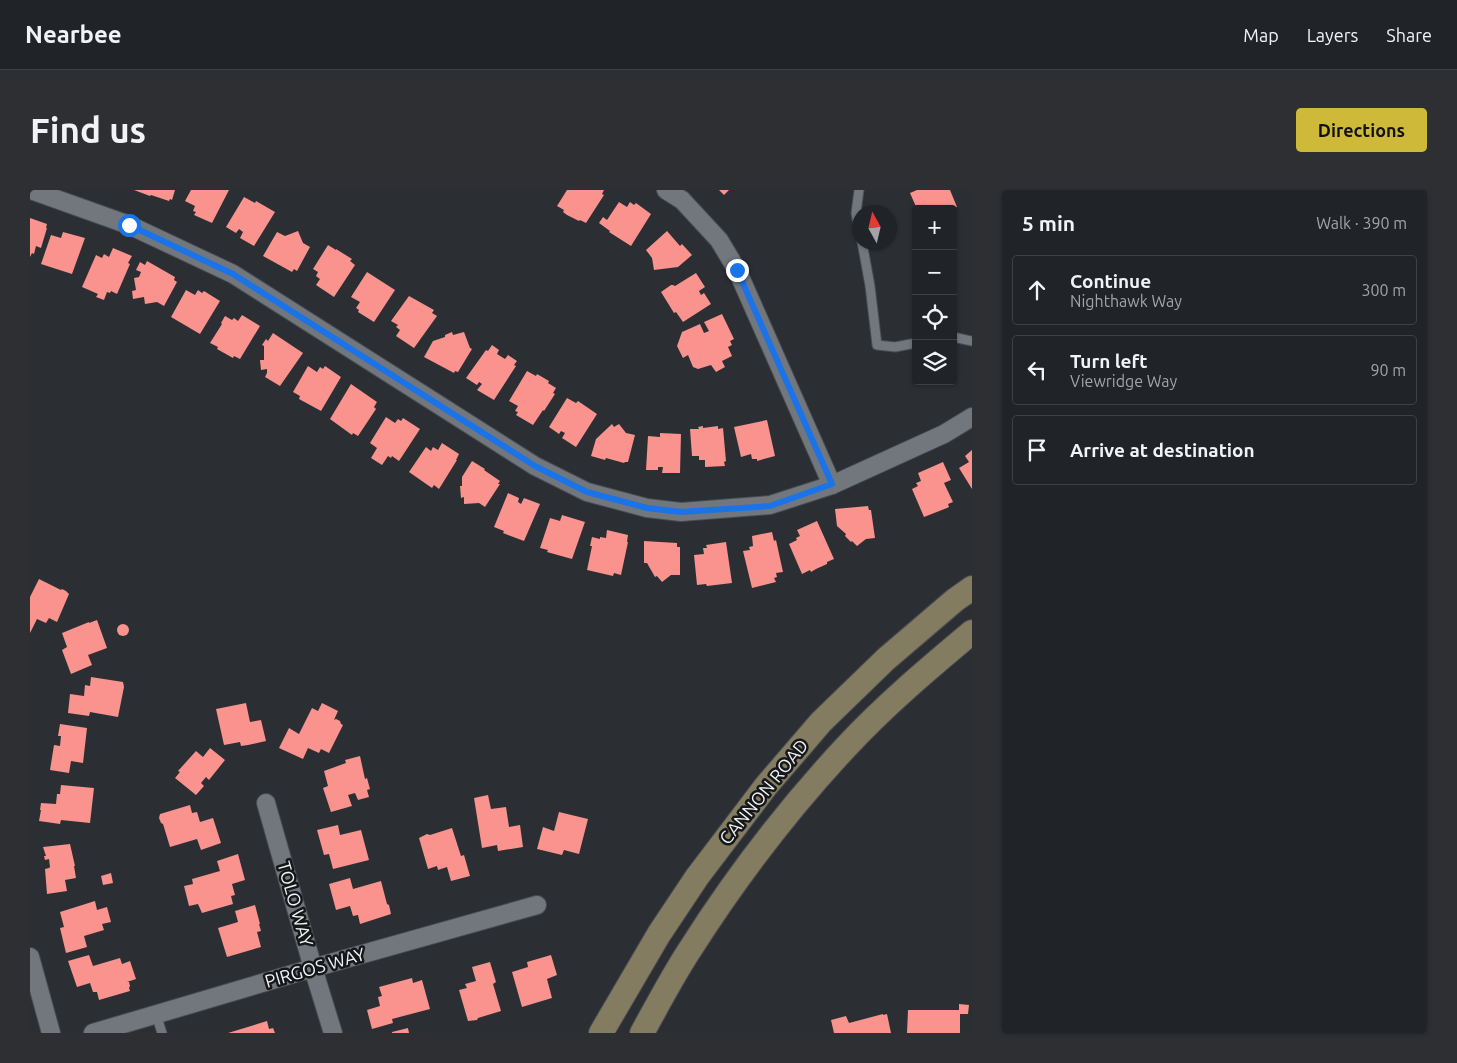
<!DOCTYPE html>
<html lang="en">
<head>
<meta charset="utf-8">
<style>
  :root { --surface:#202327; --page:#2d2f33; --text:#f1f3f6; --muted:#a2a4a7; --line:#3d4044; --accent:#ceb938 }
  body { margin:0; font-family:Ubuntu,sans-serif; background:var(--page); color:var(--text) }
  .controls { position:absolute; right:15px; top:15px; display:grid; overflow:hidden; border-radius:5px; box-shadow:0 1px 4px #0004 }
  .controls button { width:45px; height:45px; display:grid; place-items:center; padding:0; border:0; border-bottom:1px solid var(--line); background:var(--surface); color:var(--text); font:25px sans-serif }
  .compass { position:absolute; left:822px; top:15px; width:45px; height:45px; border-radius:50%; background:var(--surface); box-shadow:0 1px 4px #0004; rotate:352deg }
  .stop { position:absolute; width:15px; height:15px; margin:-11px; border:4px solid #1a73e8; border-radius:50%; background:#fff }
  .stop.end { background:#1a73e8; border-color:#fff; box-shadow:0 1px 5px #0008 }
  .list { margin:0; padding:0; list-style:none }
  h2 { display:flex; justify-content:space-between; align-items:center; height:65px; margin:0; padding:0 20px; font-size:21px }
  h2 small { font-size:16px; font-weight:400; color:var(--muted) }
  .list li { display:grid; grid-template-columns:32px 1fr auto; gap:15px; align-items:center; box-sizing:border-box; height:70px; margin:0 10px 10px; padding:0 10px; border:1px solid var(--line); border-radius:5px }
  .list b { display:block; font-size:19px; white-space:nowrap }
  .list p { margin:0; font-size:16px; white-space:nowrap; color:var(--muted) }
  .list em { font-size:16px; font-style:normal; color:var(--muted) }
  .icon { flex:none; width:28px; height:28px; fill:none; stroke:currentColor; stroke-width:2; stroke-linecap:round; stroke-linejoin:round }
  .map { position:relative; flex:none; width:942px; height:843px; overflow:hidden; border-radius:5px }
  header { display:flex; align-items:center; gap:30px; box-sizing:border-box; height:70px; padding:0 25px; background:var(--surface); border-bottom:1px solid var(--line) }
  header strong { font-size:24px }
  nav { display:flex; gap:28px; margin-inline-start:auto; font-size:18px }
  .intro { display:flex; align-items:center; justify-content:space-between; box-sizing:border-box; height:120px; padding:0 30px }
  h1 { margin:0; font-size:35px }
  .button { padding:12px 22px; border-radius:5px; background:var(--accent); color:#111; font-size:18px; font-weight:700 }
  main { display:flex; gap:30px; padding:0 30px }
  aside { flex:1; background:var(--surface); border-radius:5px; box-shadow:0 1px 4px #0004 }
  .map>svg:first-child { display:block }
</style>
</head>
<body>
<header>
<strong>Nearbee</strong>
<nav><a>Map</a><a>Layers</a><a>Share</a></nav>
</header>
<div class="intro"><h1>Find us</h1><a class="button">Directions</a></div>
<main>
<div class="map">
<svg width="942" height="843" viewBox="0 0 942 843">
  <rect width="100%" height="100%" fill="#2b2f34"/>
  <!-- building -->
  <g fill="#fa928d">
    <polygon points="104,0 145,0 142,10 140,9 139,11 121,5 120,6"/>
    <polygon points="161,0 199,0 182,33 164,25 166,22 163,21 165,16 155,11"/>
    <polygon points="537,0 574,0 572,4 574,5 556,33 550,30 549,31 537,25 533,22 534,20 527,16"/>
    <polygon points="689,0 699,0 694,5"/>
    <polygon points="887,0 920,0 927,17 922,19 887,19 880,3"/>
    <polygon points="214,7 225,13 226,11 245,22 224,56 210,48 213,42 209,39 206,43 196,37"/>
    <polygon points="589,12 597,17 600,12 604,15 606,13 621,24 601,56 579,42 580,41 569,33 573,27 577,30"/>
    <polygon points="0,28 17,34 16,38 17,38 11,58 6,56 4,64 2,63 0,67"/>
    <polygon points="268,41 273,53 280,57 267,81 264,79 262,82 233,66 247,42 255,46"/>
    <polygon points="637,41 650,56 652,54 662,65 648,77 624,80 622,68 616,60"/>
    <polygon points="33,42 55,48 42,84 11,74 21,45 31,48"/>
    <polygon points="298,55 306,60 306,59 322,69 320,71 325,75 304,107 286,95 290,89 286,86 288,82 283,79"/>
    <polygon points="83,58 102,66 98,73 100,74 87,104 81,101 80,103 77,102 74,110 66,107 68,104 52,97 66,65 72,68 74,64 79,67"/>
    <polygon points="117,71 145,87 144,90 147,92 134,116 127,112 115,114 114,107 103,109 102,101 106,100 104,88 109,87 111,82 106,80 110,72 115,75"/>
    <polygon points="337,82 365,100 344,132 328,122 329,120 326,118 330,112 321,107"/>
    <polygon points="666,83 675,97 669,101 671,105 674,103 681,114 653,132 646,122 644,123 631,102 641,95 643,95 645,96"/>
    <polygon points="156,100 165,105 168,100 172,103 174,101 190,111 170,144 141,127"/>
    <polygon points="379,106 404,120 402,123 407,126 384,158 366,146 370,140 366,137 368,135 361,131"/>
    <polygon points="692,124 704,149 700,151 702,155 698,157 702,166 692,171 695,177 686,182 681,175 668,179 663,177 658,165 653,168 647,156 652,142 670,134 674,143 679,141 674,132"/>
    <polygon points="212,125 230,136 210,169 204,166 203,168 187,159 188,157 180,153 192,134 191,133 195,126 202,130 204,128 208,131"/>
    <polygon points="422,142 423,145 434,142 440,158 442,159 428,182 425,181 424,183 394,167 403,151 415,147 415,145"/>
    <polygon points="243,143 273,163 250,196 235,187 237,183 237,179 231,180 230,170 234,170 234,156 232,155 236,149 238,151"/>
    <polygon points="462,155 469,160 467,164 475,169 478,165 487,171 484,175 486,176 464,210 447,200 452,194 449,192 447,195 436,188 456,160 458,161"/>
    <polygon points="278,176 287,182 290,177 293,179 295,176 311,187 291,221 269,209 270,206 263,202"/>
    <polygon points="497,181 506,186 507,184 519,191 518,193 526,198 523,203 525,204 514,221 513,220 503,235 486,225 488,222 485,221 488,216 479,211"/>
    <polygon points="321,194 347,212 344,217 346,219 328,246 323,243 322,245 300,229"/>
    <polygon points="537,208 546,213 548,211 567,224 546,257 532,248 535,243 531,241 529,244 519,237"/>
    <polygon points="356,227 365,233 368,229 371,231 373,228 390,239 369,271 362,266 361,268 358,266 352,275 341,268 347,258 340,253"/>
    <polygon points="737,230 745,266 727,271 727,269 722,269 721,264 711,267 704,237"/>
    <polygon points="582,234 584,237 589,234 596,243 605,245 598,272 595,272 594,273 576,268 575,270 561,266 566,249"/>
    <polygon points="673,236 673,238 688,236 688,239 693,238 696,271 694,272 695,276 675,277 675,270 669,270 669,266 662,266 660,239 669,239 668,237"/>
    <polygon points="630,243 651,244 650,283 632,283 633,277 628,277 628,280 616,280 618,246 630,247"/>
    <polygon points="412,253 429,264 426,270 427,270 409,299 404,295 402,298 379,282 396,257 401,261 403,257 408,260"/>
    <polygon points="942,260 942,299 929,278 939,272 935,266"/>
    <polygon points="442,271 455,279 454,280 470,291 468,294 470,294 455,317 449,313 434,314 434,307 431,308 430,296 432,296 432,287"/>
    <polygon points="913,272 921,290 914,293 923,312 918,314 919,317 917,318 894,327 882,299 888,296 886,293 891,291 888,283"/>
    <polygon points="478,303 489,308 488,312 491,314 494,308 510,314 494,351 473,343 474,341 464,337"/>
    <polygon points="838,316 839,320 841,320 845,348 836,349 827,356 822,351 821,352 815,346 816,344 807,336 805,319"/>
    <polygon points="532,325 555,332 542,369 517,362 518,360 510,358 520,328 530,331"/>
    <polygon points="787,331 804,369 797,372 797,374 786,379 781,382 780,380 772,384 759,354 767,350 766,348 770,346 767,340"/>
    <polygon points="577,340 598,345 597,352 598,352 591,385 584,383 583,386 557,380 562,356 560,356 562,347 570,349 570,347 576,348"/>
    <polygon points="742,342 744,351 746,350 753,382 746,383 747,387 744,388 746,392 722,398 713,361 720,360 719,357 723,356 722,346"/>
    <polygon points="614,351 647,353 647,357 650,357 650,385 641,385 632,392 627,386 625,387 617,373 614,373"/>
    <polygon points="696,352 702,393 677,396 676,394 667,395 664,365 674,364 673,358 677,358 676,355"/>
    <polygon points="9,389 31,400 32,399 36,401 39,404 27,432 19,428 16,433 7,429 0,443 0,407"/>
    <polygon points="67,430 77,458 58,465 62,475 41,484 32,460 37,457 32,443 59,432 59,433"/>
    <circle cx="93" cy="440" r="6"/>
    <polygon points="61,487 93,492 94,497 88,527 60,522 59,526 38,523 40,504 54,506 55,495 60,496"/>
    <polygon points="216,513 220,532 231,530 236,551 218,555 211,556 210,552 194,555 186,519"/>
    <polygon points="292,513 308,521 304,530 306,529 310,531 311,534 313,535 299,563 291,559 289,563 278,558 273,569 249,558 259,538 269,544 282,518 288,521"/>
    <polygon points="30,534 57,538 53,573 41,571 39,583 20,580 24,555 30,556 31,546 28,546"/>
    <polygon points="180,558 195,570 179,590 176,587 171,593 174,596 166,605 145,588 150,582 148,581 166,561 173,567"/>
    <polygon points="330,566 335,589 337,588 340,599 337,600 339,607 328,610 325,603 318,605 322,616 301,622 293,598 298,596 294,581 316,573 315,570"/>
    <polygon points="31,595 64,598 60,633 31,630 30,634 9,631 11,620 10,620 11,613 26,614 27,604 30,604"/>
    <polygon points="458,605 461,619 476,617 479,637 490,635 493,657 468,661 467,655 452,658 444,608"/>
    <polygon points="160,615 162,623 167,622 170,632 183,628 191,653 171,660 167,649 140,657 133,634 131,633 129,628 130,624"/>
    <polygon points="529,622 558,629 549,664 534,660 532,665 507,659 513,637 524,641"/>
    <polygon points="308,635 310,645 331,640 339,670 303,679 299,664 294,665 287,640"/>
    <polygon points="422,638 431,666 434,665 440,686 421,691 417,677 408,680 407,676 398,679 389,648 397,644 400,645"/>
    <polygon points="40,654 45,676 44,676 46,688 35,690 37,701 17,704 15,679 19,678 20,677 19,669 15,670 14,666 16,666 13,657"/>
    <polygon points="208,664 215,690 202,694 205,705 201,706 203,714 172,723 168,714 159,716 154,696 163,694 162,689 190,681 187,671"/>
    <polygon points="81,683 83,693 73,695 71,686"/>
    <polygon points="320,688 323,699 351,691 357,714 359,715 361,724 330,734 328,725 323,726 320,716 306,720 299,694"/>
    <polygon points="65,711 67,720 77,717 81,732 72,734 74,740 54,746 57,757 36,763 30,738 34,737 30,722"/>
    <polygon points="225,715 230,734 229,734 231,741 227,742 231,757 197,767 188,738 208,732 205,721"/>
    <polygon points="59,765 63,776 90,768 92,774 100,771 106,789 97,792 99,792 100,796 99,798 100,801 69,810 67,802 63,802 60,793 47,797 38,771"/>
    <polygon points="521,765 527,785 517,789 522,808 492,817 482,782 498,777 497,772"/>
    <polygon points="460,772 466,792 463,794 471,821 448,828 447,830 438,831 429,800 437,798 435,794 446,791 442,777"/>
    <polygon points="382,788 383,793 392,790 400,819 362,829 363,833 342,839 337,820 350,816 348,807 352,806 349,797"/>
    <polygon points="929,814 939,815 938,824 930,824 930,843 877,843 878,820 929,820"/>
    <polygon points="853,824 853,825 857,824 861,843 804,843 801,830 816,826 819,833"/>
    <polygon points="237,831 239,839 243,838 245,843 198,843"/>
    <polygon points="378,838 379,843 362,843 362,842"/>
  </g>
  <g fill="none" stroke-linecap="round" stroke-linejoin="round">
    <!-- service casing -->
    <g stroke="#484c51" stroke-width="11">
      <g id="service">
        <polyline points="829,0 826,23 829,41"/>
        <polyline points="832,52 840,96 847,155 865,157 886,153"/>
        <polyline points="923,147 942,151"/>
        <polyline points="126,824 132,843"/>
      </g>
    </g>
    <!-- minor casing -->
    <g stroke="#484c51" stroke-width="20">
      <g id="minor">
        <polyline points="1,0 99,35 203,84 505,276 557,302 617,318 651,322 740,315 802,295 914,244 942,227"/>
        <polyline points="636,0 652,10 689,50 707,80 802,295"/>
        <polyline points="236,613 283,778 303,843"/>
        <polyline points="0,767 21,843"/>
        <polyline points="63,843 283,778 507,715"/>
      </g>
    </g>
    <!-- secondary casing -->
    <g stroke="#484c51" stroke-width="26">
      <g id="secondary">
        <polyline points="571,843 629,744 667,687 736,596 791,532 856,469 925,410 942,398"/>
        <path d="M612,843C627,816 642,787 659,761C704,690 759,618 816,557C855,515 899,478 942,442"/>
      </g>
    </g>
    <!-- service -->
    <use href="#service" stroke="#72777d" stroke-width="9"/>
    <!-- minor -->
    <use href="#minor" stroke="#72777d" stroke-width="18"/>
    <!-- secondary -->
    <use href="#secondary" stroke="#837c61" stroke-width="24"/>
  </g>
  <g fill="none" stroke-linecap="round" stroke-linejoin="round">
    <!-- route -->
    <polyline stroke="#1a73e8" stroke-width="6" points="99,35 203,84 505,276 557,302 617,318 651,322 740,316 802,294 707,80"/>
  </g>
  <g text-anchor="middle" stroke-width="5" stroke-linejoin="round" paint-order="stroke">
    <!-- street labels -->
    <g font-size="18" fill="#f1f4f7" stroke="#151719">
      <text transform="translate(734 602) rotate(-51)" y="6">CANNON ROAD</text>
      <text transform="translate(265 714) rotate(74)" y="6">TOLO WAY</text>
      <text transform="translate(285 778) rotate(-16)" y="6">PIRGOS WAY</text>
    </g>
  </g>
</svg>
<div class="controls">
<button>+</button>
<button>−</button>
<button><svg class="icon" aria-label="locate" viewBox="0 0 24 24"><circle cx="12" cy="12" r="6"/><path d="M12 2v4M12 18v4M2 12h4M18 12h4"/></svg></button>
<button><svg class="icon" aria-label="layers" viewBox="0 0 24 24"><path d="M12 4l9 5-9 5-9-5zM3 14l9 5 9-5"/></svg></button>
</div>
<svg class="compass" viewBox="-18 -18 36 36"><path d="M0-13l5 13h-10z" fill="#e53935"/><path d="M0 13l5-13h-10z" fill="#a2a4a7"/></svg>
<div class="stop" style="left:99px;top:35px"></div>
<div class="stop end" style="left:707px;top:80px"></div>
</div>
<aside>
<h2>5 min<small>Walk · 390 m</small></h2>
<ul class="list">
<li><svg class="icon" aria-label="ahead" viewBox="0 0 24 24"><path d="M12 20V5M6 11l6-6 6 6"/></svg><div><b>Continue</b><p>Nighthawk Way</p></div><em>300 m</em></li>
<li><svg class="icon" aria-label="left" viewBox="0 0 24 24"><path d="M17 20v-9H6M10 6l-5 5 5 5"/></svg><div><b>Turn left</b><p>Viewridge Way</p></div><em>90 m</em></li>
<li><svg class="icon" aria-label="arrive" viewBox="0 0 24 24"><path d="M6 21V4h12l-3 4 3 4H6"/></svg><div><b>Arrive at destination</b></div></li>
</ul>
</aside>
</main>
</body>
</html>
